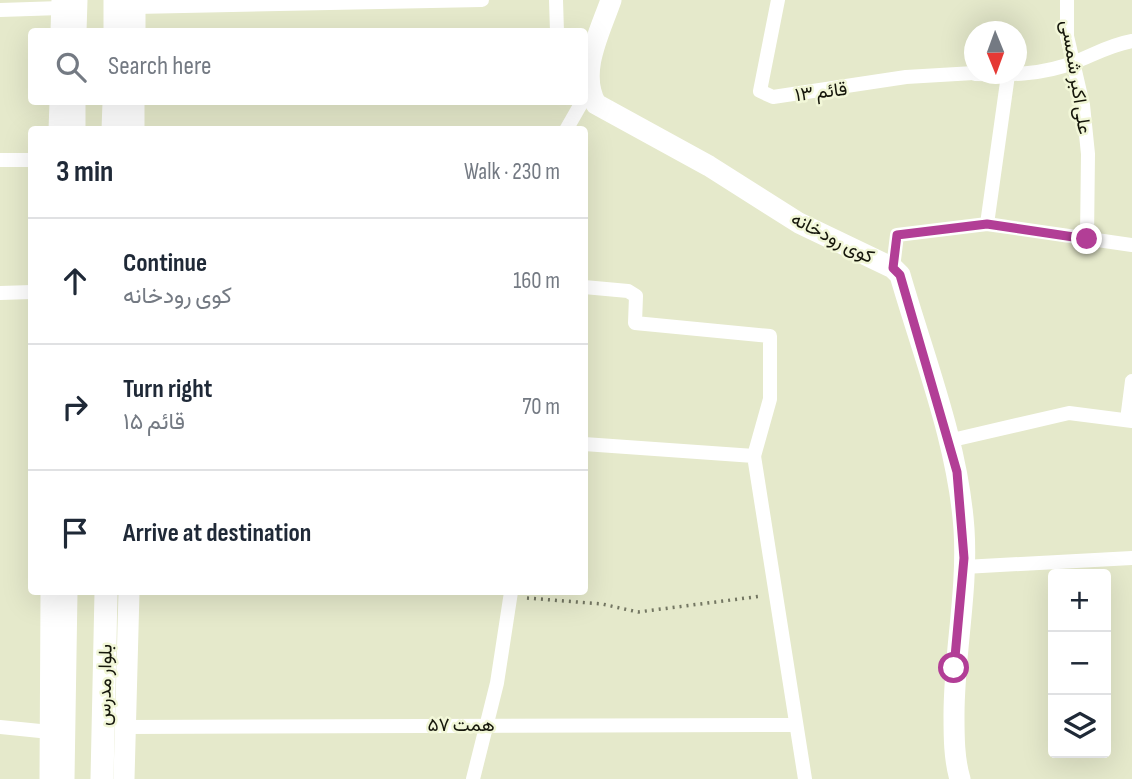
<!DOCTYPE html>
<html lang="en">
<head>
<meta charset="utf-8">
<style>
  :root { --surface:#fff; --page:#f2f2f3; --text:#1f2937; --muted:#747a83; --line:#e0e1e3 }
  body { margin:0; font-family:"Sofia Sans Condensed",Vazirmatn,sans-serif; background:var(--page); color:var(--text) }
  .controls { position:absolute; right:21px; bottom:21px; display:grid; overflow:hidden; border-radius:7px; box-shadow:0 7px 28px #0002 }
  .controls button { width:63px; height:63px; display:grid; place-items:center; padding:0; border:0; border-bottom:2px solid var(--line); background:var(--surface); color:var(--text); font:35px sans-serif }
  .compass { position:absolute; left:964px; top:21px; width:63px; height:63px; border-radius:50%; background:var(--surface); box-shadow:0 7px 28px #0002; rotate:179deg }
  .stop { position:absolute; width:21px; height:21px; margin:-16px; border:5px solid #b23e96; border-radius:50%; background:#fff }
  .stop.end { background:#b23e96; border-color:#fff; box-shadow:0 2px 7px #0008 }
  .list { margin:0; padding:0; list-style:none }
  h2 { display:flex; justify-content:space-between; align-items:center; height:91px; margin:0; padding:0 28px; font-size:30px }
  h2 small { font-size:23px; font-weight:400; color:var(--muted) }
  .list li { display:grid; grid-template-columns:46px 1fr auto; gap:21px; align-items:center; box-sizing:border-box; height:126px; padding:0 28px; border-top:2px solid var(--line) }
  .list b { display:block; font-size:26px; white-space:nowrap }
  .list p { margin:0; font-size:23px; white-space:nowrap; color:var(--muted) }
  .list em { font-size:23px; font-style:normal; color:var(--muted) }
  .icon { flex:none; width:38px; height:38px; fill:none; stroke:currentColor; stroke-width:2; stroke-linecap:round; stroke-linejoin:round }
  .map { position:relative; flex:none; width:1132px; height:779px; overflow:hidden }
  .search { position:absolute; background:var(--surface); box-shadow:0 7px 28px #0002; left:28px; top:28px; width:560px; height:77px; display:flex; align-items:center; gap:18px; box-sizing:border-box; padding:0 24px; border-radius:7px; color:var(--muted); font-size:26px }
  .panel { position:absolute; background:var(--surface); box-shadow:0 7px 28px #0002; left:28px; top:126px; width:560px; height:469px; border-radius:7px }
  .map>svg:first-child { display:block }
</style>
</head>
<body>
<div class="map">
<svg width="1132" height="779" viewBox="0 0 1132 779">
  <rect width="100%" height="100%" fill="#e5e9cb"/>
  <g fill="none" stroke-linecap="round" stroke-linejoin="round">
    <!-- path -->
    <polyline stroke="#737662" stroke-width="3.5" stroke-dasharray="2 5" stroke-linecap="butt" points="527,598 602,604 638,612 762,596"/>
    <!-- street -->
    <g stroke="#fff" stroke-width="14">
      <polyline points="556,0 557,32"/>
      <polyline points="778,0 760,91 773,97 906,77 974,73"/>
      <polyline points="1067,0 1067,36 1083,105 1088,154 1087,238"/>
      <polyline points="135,7 482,0"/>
      <polyline points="0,10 61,8"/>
      <path d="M975,74C1009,75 1043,75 1075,62C1095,54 1110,45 1132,41"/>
      <polyline points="566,130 582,102"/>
      <polyline points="0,160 32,160"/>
      <polyline points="987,224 1008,75"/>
      <polyline points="893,268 897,235 987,224 1132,245"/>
      <polyline points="584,287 628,291 636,296 635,323 770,336 770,399 754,456"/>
      <polyline points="0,293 32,292"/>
      <polyline points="1127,420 1132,381"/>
      <polyline points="948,441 1069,413 1132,421"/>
      <polyline points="584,444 754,456 805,779"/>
      <polyline points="964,567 1132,558"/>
      <polyline points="0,727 50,732"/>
      <polyline points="126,727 796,725"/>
      <polyline points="473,779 497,683 511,592"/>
    </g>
    <!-- secondary -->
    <g stroke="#fff" stroke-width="21">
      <path d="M611,0C600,32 578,72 596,104L709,166L799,223L893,268L900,275C924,358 958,443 964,529C968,591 954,653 954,715C954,736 954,759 960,779"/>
      <polyline points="61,32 62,0"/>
      <polyline points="135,32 135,0"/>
      <polyline points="59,130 60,102"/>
      <polyline points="134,130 134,102"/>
      <polyline points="50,779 51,592"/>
      <polyline points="124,779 129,592"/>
    </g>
    <!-- primary -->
    <g stroke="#fff" stroke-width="23">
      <polyline points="75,32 76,0"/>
      <polyline points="115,32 115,0"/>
      <polyline points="74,130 74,102"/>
      <polyline points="113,130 114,102"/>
      <polyline points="63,779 66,592"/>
      <polyline points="102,779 106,592"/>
    </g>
  </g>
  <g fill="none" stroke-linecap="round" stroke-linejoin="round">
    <!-- route -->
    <polyline stroke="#b23e96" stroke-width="9" points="954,668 964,558 957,472 900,275 893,268 897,235 987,224 1087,239"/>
  </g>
  <g text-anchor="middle" stroke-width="5" stroke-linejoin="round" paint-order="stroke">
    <!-- street labels -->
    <g font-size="19" fill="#15160b" stroke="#f2f7d8">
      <text transform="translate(1077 77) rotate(81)" y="7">علی اکبر شمسی</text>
      <text transform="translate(821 91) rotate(-7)" y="7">قائم ۱۳</text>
      <text transform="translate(833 237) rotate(27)" y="7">کوی رودخانه</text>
      <text transform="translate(104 685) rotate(-89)" y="7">بلوار مدرس</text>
      <text x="461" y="731">همت ۵۷</text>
    </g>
  </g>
</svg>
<div class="controls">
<button>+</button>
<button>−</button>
<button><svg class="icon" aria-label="layers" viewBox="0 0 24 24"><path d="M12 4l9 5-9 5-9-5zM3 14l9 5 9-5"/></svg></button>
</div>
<svg class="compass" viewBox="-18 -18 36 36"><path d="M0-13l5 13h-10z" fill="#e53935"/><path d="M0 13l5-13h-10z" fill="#747a83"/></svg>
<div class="stop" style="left:954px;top:668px"></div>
<div class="stop end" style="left:1087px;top:239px"></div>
<div class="search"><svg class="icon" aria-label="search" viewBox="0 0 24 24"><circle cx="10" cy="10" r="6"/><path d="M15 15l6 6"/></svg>Search here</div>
<section class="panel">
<h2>3 min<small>Walk · 230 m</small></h2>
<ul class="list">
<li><svg class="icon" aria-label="ahead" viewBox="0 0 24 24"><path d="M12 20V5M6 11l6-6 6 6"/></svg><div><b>Continue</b><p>کوی رودخانه</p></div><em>160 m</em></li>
<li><svg class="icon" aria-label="right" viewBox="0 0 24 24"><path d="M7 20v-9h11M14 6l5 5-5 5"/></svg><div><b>Turn right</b><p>قائم ۱۵</p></div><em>70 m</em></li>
<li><svg class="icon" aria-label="arrive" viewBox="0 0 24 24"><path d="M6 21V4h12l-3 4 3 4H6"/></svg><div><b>Arrive at destination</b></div></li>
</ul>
</section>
</div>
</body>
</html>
